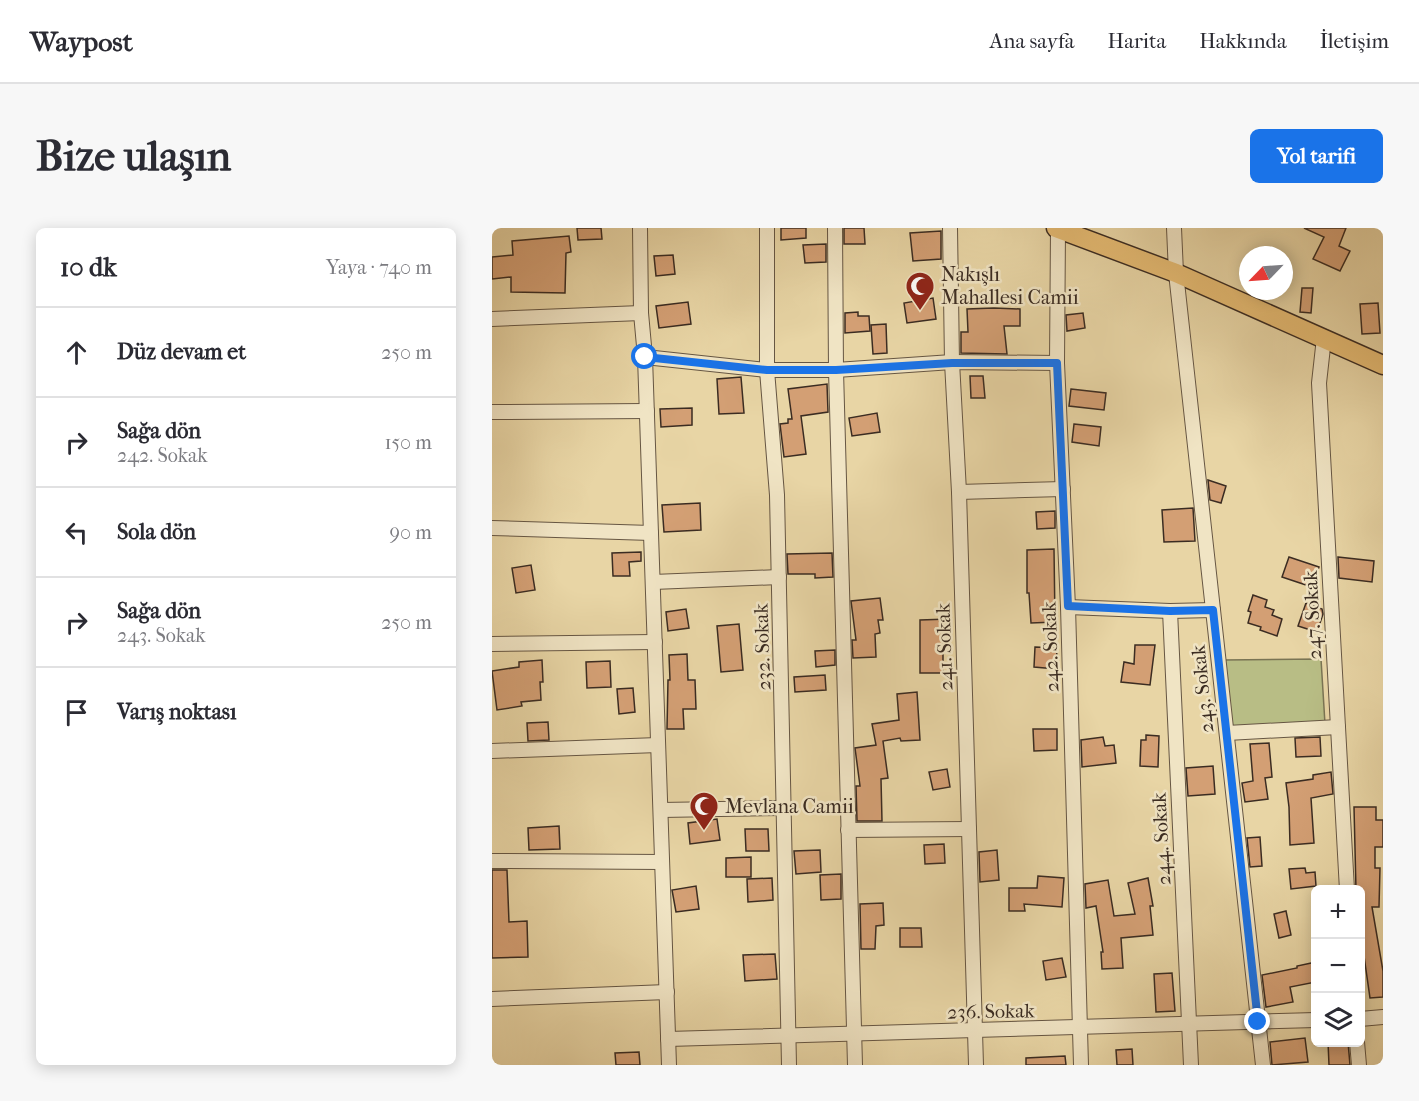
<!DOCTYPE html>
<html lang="tr">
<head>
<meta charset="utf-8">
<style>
  :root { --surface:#fff; --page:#f7f7f7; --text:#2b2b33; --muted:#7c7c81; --line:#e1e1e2; --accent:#1a73e8 }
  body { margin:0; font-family:"IM FELL French Canon",serif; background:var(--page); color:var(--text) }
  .controls { position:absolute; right:18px; bottom:18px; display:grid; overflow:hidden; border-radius:9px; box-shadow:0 3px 15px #0003 }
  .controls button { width:54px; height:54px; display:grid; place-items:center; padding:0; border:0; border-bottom:2px solid var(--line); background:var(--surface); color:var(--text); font:30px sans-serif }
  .compass { position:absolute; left:747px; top:18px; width:54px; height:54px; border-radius:50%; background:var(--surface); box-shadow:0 3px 15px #0003; rotate:245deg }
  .stop { position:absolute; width:18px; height:18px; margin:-14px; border:4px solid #1a73e8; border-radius:50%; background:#fff }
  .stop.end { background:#1a73e8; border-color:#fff; box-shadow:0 2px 6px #0008 }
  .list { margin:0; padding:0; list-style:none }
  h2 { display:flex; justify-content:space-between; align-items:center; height:78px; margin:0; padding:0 24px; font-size:26px }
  h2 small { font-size:20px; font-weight:400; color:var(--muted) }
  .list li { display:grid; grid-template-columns:39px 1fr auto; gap:18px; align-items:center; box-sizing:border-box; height:90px; padding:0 24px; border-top:2px solid var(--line) }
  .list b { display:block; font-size:22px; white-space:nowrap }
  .list p { margin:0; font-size:20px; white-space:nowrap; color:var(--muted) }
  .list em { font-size:20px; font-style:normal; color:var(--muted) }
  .icon { flex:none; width:33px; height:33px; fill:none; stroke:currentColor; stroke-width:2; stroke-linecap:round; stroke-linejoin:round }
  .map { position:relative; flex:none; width:891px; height:837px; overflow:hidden; border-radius:9px }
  header { display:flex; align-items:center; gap:36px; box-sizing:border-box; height:84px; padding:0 30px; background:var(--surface); border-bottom:2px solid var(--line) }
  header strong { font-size:28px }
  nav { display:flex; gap:33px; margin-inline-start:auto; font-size:21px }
  .intro { display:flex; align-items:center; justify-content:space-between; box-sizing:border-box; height:144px; padding:0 36px }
  h1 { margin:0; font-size:42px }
  .button { padding:15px 27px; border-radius:9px; background:var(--accent); color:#fff; font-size:21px; font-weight:700 }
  main { display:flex; gap:36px; padding:0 36px }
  aside { flex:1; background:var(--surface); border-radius:9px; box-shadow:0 3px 15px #0003 }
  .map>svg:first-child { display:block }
</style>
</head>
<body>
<header>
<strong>Waypost</strong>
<nav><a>Ana sayfa</a><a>Harita</a><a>Hakkında</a><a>İletişim</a></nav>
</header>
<div class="intro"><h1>Bize ulaşın</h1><a class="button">Yol tarifi</a></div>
<main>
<aside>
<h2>10 dk<small>Yaya · 740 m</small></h2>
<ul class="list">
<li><svg class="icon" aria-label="ahead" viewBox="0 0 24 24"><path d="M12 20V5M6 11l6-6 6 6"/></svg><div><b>Düz devam et</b></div><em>250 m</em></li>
<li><svg class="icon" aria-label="right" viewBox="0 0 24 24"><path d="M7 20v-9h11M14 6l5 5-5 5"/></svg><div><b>Sağa dön</b><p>242. Sokak</p></div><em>150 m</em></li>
<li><svg class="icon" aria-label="left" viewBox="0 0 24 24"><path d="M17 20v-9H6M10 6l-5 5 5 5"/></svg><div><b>Sola dön</b></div><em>90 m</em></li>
<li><svg class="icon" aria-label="right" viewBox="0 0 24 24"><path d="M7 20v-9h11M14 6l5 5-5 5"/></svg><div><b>Sağa dön</b><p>243. Sokak</p></div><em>250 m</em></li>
<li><svg class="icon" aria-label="arrive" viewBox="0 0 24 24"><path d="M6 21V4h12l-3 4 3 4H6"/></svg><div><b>Varış noktası</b></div></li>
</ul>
</aside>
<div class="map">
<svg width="891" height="837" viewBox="0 0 891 837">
  <rect width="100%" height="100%" fill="#e8d5a5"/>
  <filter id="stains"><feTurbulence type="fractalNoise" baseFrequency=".00333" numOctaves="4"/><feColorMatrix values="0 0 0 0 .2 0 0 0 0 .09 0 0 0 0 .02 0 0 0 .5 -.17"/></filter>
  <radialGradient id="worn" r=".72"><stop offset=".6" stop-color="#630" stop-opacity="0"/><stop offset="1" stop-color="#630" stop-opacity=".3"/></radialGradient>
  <!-- green -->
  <polygon fill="#b8bd85" stroke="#7a7454" stroke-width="1.5" points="829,431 833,496 744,500 737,494 731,432"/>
  <!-- building -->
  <g fill="#d39f74" stroke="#3b2c22" stroke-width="1.5">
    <polygon points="85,0 109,0 110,11 86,12"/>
    <polygon points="289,0 314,0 314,10 289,12"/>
    <polygon points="352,0 372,0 373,16 352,16"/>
    <polygon points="812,0 854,0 847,18 858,23 848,43 821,31 832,9"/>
    <polygon points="449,3 449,31 421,33 418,5"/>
    <polygon points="77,8 79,24 74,25 73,65 19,64 19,49 0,51 0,29 21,27 20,13"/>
    <polygon points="334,16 334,34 313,35 311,17"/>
    <polygon points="181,27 183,46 164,48 162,28"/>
    <polygon points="810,60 821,60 819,85 808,84"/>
    <polygon points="441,70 444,91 415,95 412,75"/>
    <polygon points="196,74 199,96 167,100 164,78"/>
    <polygon points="886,75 888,105 870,106 868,76"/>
    <polygon points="502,80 528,81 528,98 512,98 515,126 469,125 469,104 476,104 475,81"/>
    <polygon points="366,84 366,88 377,88 378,103 353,105 353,85"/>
    <polygon points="591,85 593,100 575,103 574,87"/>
    <polygon points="394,96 395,125 381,126 379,97"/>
    <polygon points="478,148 491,148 493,170 479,170"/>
    <polygon points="249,149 252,185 227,186 225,151"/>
    <polygon points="335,156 336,184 309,188 314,226 292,229 288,196 296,195 296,191 300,191 296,161"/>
    <polygon points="579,161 614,165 612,182 577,178"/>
    <polygon points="200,180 200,197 169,199 168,181"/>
    <polygon points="385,185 388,204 360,208 357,190"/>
    <polygon points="582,196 609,199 607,218 580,214"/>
    <polygon points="716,252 734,258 729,275 718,272"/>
    <polygon points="208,275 209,302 172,304 170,277"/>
    <polygon points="701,280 703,313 672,314 670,282"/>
    <polygon points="563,283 563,300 545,301 544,284"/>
    <polygon points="562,321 563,394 539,395 537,365 535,365 535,322"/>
    <polygon points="149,324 149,333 137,334 138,348 121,348 120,325"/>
    <polygon points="340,325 341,349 323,350 323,346 296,346 295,326"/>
    <polygon points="797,329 827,339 820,359 790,349"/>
    <polygon points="846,329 882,333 880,354 847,350"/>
    <polygon points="39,337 43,362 24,365 20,340"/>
    <polygon points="761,367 775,372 773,379 782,382 780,387 790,391 785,408 768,402 769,399 756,395 759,384 756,383"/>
    <polygon points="388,370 391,392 386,392 388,405 383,406 384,429 361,430 360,412 364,412 359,373"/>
    <polygon points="814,375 830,381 831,386 825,404 806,398"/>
    <polygon points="194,381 197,400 176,403 174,384"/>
    <polygon points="457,391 457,406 451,406 451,445 428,445 428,392"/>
    <polygon points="247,396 251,442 229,444 225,398"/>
    <polygon points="643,417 663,417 658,457 629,454 632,434 642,436"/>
    <polygon points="543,419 565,420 564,441 542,439"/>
    <polygon points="343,422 343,437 324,439 323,423"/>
    <polygon points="195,426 196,452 203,452 204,481 191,481 192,501 175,501 176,452 178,452 177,427"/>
    <polygon points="50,432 51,454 48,454 49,472 29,474 30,478 5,482 0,443 27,439 27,434"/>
    <polygon points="118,433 119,459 95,460 94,434"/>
    <polygon points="333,447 334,462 303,464 302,449"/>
    <polygon points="141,460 143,484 127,486 125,461"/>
    <polygon points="425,464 428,512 409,513 408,510 391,513 396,550 389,551 390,593 365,593 364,558 368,558 363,520 384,517 380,496 407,492 405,466"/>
    <polygon points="56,494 57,512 36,513 35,495"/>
    <polygon points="541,501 565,501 565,522 542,523"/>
    <polygon points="654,507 667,508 666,539 648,538 649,512 654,512"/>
    <polygon points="611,509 613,518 622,517 624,535 590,539 589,512"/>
    <polygon points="828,509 829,528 804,529 803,510"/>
    <polygon points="777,515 780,549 773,550 776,571 753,574 750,555 761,553 758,516"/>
    <polygon points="721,538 723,566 696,568 694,540"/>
    <polygon points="455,541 458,559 441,562 437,544"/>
    <polygon points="839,544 841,566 819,570 822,615 798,617 797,579 794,555 821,551 821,547"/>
    <polygon points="862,579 884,579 884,592 891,592 891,619 883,619 883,640 888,640 887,679 880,679 891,743 891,769 878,770 868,700 868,662 864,662"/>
    <polygon points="225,591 228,612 198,616 196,595"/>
    <polygon points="67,598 68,621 37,622 36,600"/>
    <polygon points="253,601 276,601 277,623 254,623"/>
    <polygon points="768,609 770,638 758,639 755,610"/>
    <polygon points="452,616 453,635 433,636 432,617"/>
    <polygon points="328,622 329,644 304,646 302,623"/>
    <polygon points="505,622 507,652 488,654 487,624"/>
    <polygon points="259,629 259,649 234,649 234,630"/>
    <polygon points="813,640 814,645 823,644 824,658 799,661 797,641"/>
    <polygon points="0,642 15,642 17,694 35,693 36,729 0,730"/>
    <polygon points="349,646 349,671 329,672 328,647"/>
    <polygon points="546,648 572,650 570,679 532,676 533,683 517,683 517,660 545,660"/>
    <polygon points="280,650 281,672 256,674 255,651"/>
    <polygon points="656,650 661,678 658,678 661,707 629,710 631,740 610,741 609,724 611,724 604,678 594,680 593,656 616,652 622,688 643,686 636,655"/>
    <polygon points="204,658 207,681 184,684 180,662"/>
    <polygon points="391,675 392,697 384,698 383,721 369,721 368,676"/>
    <polygon points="794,683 799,707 787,710 782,686"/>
    <polygon points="408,700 429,700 430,719 408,719"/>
    <polygon points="283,726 285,751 253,753 251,727"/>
    <polygon points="570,730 574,749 554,752 551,733"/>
    <polygon points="824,734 824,754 798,759 801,774 774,779 770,747 805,740 805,738"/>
    <polygon points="680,745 683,783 664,784 662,746"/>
    <polygon points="813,810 816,834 780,837 778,814"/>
    <polygon points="836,814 856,814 858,837 837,837"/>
    <polygon points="640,821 641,837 625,837 624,822"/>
    <polygon points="147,824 148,837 124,837 123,825"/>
    <polygon points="573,828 574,837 534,837 534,830"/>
  </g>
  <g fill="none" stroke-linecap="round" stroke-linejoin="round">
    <!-- minor casing -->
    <g stroke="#665643" stroke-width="16">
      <g id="minor">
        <polyline points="148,0 149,85 153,129 177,837"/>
        <polyline points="275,0 275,142 285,267 297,837"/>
        <polyline points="343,0 344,142 363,837"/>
        <polyline points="458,0 460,134 467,264 484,837"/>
        <polyline points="682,0 684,45 771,837"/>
        <polyline points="566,1 565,135 576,379 589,837"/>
        <polyline points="0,91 149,85"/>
        <polyline points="832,110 827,155 855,662"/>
        <polyline points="153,129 275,142 344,142 460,134 565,135"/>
        <polyline points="0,184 155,183"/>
        <polyline points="467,264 571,261"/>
        <polyline points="0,300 159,305"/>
        <polyline points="161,354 287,349"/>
        <polyline points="576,379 678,383 721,382"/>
        <polyline points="678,383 699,837"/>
        <polyline points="0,416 163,414"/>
        <polyline points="735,505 846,499"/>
        <polyline points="0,523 166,517"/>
        <polyline points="169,582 292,580"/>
        <polyline points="356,602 477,601"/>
        <polyline points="0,633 170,634"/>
        <polyline points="0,771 175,764"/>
        <polyline points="868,791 891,789"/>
        <polyline points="176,811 824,792"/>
        <polyline points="865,814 867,837"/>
      </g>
    </g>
    <!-- major casing -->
    <g stroke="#3b2c22" stroke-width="21">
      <polyline id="major" points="564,0 684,45 891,137"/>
    </g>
    <!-- minor -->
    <use href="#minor" stroke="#f0e4c4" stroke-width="14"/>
    <!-- major -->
    <use href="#major" stroke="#e4ba72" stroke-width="18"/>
  </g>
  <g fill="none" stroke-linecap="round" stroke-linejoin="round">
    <!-- route -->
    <polyline stroke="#1a73e8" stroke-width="8" points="153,129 275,142 344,142 460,135 565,135 576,378 678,383 721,382 766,794"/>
  </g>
  <!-- icons -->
  <defs>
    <g id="mosque-pin" transform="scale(1.5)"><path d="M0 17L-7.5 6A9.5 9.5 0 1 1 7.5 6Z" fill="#8f2418" stroke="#f0e4c4"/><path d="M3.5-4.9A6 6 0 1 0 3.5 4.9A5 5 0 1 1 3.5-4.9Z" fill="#fff"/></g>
  </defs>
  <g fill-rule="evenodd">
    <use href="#mosque-pin" x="428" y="58"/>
    <use href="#mosque-pin" x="212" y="578"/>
  </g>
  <g text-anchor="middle" stroke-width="5" stroke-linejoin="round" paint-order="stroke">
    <!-- poi labels -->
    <g font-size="20" fill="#3b2c22" stroke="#f0e4c4" text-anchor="start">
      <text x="449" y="53">Nakışlı<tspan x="449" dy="23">Mahallesi Camii</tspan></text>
      <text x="233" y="585">Mevlana Camii</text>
    </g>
    <!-- street labels -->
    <g font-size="20" fill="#3b2c22" stroke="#f0e4c4">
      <text transform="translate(820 387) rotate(-93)" y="7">247. Sokak</text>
      <text transform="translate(270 419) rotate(-92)" y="7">232. Sokak</text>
      <text transform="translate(452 419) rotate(-92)" y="7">241. Sokak</text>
      <text transform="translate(558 419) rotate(-92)" y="7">242. Sokak</text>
      <text transform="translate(710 461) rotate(-96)" y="7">243. Sokak</text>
      <text transform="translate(669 611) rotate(-93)" y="7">244. Sokak</text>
      <text transform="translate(499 783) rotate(-1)" y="7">236. Sokak</text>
    </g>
  </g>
  <rect width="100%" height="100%" filter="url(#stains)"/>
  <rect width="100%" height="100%" fill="url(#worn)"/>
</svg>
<div class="controls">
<button>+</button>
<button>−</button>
<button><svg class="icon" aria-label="layers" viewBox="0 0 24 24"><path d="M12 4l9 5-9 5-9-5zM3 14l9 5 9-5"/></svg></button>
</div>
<svg class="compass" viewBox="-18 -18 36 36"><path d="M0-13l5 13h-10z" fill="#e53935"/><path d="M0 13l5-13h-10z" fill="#7c7c81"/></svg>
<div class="stop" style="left:153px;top:129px"></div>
<div class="stop end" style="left:766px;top:794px"></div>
</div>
</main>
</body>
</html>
